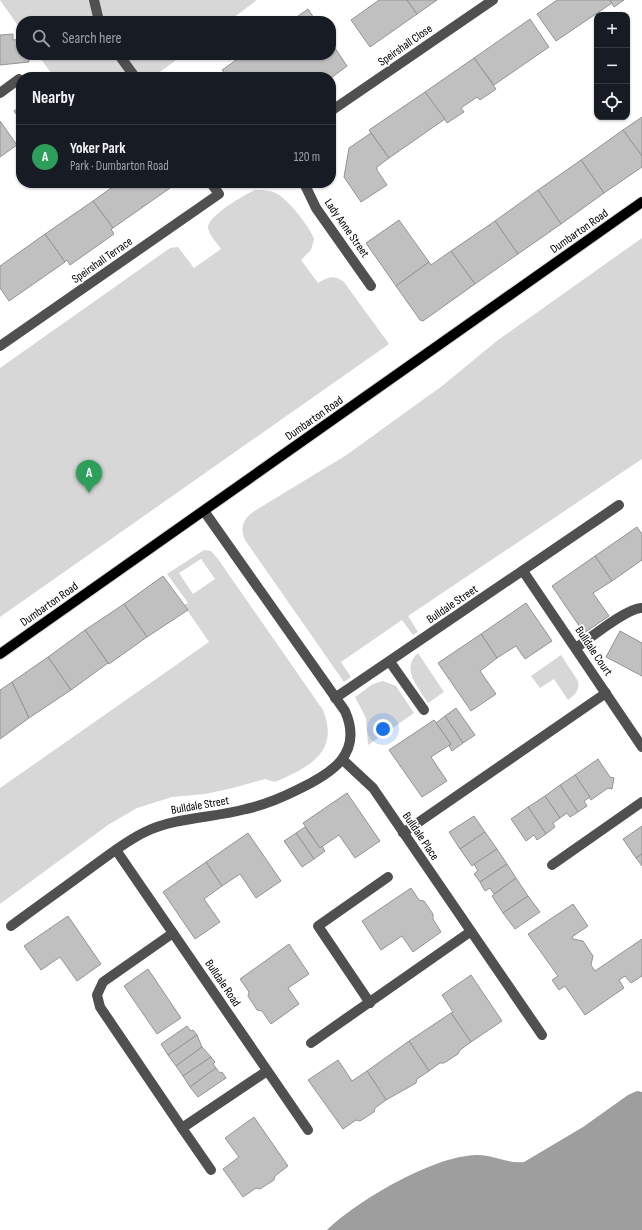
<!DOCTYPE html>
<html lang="en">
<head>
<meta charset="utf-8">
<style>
  :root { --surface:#171b24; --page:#20242c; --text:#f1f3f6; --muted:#9ea1a6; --line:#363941; --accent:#0b8043 }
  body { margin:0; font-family:"Sofia Sans Condensed",sans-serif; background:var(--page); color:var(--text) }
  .controls { position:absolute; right:12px; top:12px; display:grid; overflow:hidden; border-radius:8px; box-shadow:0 1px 3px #0004 }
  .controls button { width:36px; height:36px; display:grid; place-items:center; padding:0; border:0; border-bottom:1px solid var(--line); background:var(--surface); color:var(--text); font:20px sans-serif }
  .you { position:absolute; left:383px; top:729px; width:14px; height:14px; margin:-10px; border:3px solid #fff; border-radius:50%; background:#1a73e8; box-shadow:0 0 0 6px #1a73e833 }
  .badge { display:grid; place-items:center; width:26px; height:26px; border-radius:50%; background:var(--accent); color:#fff; font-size:13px; font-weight:700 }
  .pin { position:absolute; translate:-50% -33px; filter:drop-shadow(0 1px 2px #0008) }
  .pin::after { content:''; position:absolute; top:21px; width:14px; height:12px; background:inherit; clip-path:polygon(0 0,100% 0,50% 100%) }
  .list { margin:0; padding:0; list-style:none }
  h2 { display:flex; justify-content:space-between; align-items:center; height:52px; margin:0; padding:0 16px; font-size:17px }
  h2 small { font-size:13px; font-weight:400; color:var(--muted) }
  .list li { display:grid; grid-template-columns:26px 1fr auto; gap:12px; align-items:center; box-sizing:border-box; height:64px; padding:0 16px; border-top:1px solid var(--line) }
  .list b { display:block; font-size:15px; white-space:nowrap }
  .list p { margin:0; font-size:13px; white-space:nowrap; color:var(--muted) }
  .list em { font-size:13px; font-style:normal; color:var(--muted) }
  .icon { flex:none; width:22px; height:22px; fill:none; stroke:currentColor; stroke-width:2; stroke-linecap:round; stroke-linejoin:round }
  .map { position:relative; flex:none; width:642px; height:1230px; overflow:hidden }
  .search { position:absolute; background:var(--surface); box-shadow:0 1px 3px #0004; left:16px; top:16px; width:320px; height:44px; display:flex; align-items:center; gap:10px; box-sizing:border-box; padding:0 14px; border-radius:16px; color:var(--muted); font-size:15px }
  .panel { position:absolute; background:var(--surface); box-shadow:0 1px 3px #0004; left:16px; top:72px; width:320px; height:116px; border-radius:16px }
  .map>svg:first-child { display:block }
</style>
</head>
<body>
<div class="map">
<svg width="642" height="1230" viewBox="0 0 642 1230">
  <rect width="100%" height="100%" fill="#fff"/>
  <!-- green -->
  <g fill="#d7d7d7" fill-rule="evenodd">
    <polygon points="0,0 257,0 229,21 21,21 21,30"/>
    <polygon points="38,55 183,55 153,77 54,77"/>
    <path d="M255,190C264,190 272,190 279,195C290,202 310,227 314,239L311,250L301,260L318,283C328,277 334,274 344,282L389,344L0,617V368L170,248L178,247L194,268L221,249C217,243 209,235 208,228C207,216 244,195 255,190Z"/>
    <path d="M642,238V459L408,616L418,632L413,635L402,620L341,662L351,677L344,682L245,540C239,526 244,518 256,510L345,456L442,386L498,340Z"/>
    <path d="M204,550L211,551L218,559L323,710C340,753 309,767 275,782L265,779L233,788L205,794L172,797L137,808L108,825L0,904V788L209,642L187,610L184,605L188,603L167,574ZM201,559L215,579L193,594L179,573Z"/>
    <path d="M418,653L444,692L428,703C419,688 400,669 418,653Z"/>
    <path d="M561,655L578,681C580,690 575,695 568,700L554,679L540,688L531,676Z"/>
    <polygon points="383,681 396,686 414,713 368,745 366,718 355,697 373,684"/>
  </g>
  <!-- water -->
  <path fill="#9e9e9e" d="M637,1091L642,1092V1230H327C357,1201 433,1156 476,1155C492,1154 507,1164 524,1162L583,1127L628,1095Z"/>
  <!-- building -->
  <g fill="#c0c0c0" stroke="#949494">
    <polygon points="379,0 407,0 417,14 370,47 351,20"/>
    <polygon points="407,0 437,0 417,14"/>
    <polygon points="557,0 610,0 612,3 556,41 537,14"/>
    <polygon points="610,0 624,0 614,7"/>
    <polygon points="308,9 316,21 291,21"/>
    <polygon points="530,19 549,47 494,85 474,58"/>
    <polygon points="13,34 13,40 21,39 21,55 28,55 29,62 0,65 0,35"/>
    <polygon points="331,42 347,66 331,78 228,77 222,70 243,55 331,55"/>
    <polygon points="474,58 496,89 480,100 477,97 461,108 464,112 447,123 425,92"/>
    <polygon points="224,72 228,77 217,77"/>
    <polygon points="425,92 445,119 389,158 369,130"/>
    <polygon points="21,106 21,121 14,111"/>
    <polygon points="642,117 642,156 623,130"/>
    <polygon points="0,121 17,145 0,157"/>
    <polygon points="623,130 642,156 642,167 604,193 581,160"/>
    <polygon points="371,133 389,158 377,167 377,170 387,185 361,202 344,177 349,148"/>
    <polygon points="581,160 604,193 561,224 538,190"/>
    <polygon points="118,183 166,183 170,188 113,228 93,201"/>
    <polygon points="538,190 561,224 518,254 495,221"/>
    <polygon points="93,201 113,228 111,229 114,234 70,265 67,260 65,262 45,234"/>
    <polygon points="399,220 429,262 396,286 366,243"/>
    <polygon points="495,221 518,254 475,284 451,251"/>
    <polygon points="45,234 65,262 9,301 0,288 0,266"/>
    <polygon points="451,251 475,284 423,321 420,320 396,286 429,262 431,265"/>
    <polygon points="637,527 642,534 642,560 612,581 595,556"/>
    <polygon points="595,556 612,581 593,593 609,616 584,633 552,586"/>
    <polygon points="163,576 188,610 147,637 124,604"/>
    <polygon points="526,603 552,641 525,659 516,646 497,658 481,634"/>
    <polygon points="124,604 147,637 109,664 85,630"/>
    <polygon points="85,630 108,663 71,690 48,657"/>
    <polygon points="620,631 642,643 642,676 606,657"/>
    <polygon points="481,634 497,658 480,671 496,694 471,711 438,663"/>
    <polygon points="48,657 71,690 29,718 12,682"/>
    <polygon points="12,682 29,718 0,739 0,690"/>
    <polygon points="456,708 475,735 463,743 445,716"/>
    <polygon points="445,716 463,743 452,751 449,746 451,744 436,723"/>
    <polygon points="434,720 451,744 431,757 447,781 422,797 389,750"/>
    <polygon points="598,759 610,777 614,778 612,789 608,788 591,800 575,775"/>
    <polygon points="575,775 590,797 584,801 587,806 578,812 560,785"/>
    <polygon points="560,785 578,812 570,817 567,813 560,818 545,796"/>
    <polygon points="347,793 380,841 355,858 339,835 320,848 303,823"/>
    <polygon points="545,796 560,818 553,823 555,827 546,834 528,807"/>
    <polygon points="528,807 546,834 537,840 534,835 526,841 511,819"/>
    <polygon points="474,816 485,832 460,849 449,832"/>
    <polygon points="642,826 642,854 636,858 623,839"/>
    <polygon points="305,827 320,848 322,846 325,851 314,859 296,833"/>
    <polygon points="485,832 497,849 472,866 460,849"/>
    <polygon points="248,833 281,881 256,898 240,874 222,886 206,862"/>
    <polygon points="296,833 314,859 302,867 284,841"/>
    <polygon points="497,849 507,864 480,882 474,874 478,871 474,864"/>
    <polygon points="642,854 642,866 636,858"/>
    <polygon points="206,862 222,886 204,899 220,922 195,939 163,892"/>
    <polygon points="507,864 516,878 494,894 490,888 485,891 480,882"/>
    <polygon points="516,878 528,896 503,913 492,896"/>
    <polygon points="411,888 419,900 424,901 433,914 433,919 441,932 413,952 402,936 381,950 362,921"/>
    <polygon points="528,896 540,912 515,929 503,913"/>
    <polygon points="573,904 588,926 572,937 573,939 583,941 593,956 591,965 595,971 642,939 642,976 631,983 625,976 619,980 624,988 585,1015 565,986 559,990 552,980 558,976 528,934"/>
    <polygon points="68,916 101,964 77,981 60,957 41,970 24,946"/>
    <polygon points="289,944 309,974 288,988 299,1004 271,1024 262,1011 257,1010 248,996 249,992 240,979"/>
    <polygon points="148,969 181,1018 157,1034 124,986"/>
    <polygon points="471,975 502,1021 471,1042 451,1013 453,1012 442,995"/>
    <polygon points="451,1013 471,1042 460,1050 458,1054 444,1063 440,1063 429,1071 409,1041"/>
    <polygon points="187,1026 191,1031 193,1030 197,1035 168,1055 161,1044"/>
    <polygon points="197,1035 202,1047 176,1066 168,1055"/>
    <polygon points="409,1041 429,1071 417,1079 416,1083 386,1100 367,1071"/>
    <polygon points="202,1047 211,1057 183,1076 176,1066"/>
    <polygon points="211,1057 215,1062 213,1064 216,1068 190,1087 183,1076"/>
    <polygon points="338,1060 352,1081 367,1071 386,1100 375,1108 374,1112 360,1121 356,1120 343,1129 308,1080"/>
    <polygon points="216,1068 220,1073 222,1072 226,1078 198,1097 190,1087"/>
    <polygon points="254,1117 288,1166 275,1176 274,1180 260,1189 256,1188 243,1197 223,1169 239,1157 225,1138"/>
  </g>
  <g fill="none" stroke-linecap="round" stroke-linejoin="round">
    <!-- major casing -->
    <g stroke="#dbdbdb" stroke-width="12">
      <polyline id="major" points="0,654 642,202"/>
    </g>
    <!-- minor -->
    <g stroke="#505050" stroke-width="10">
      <polyline points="94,0 99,21"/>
      <polyline points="119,55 135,77"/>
      <polyline points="0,93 19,79"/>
      <polyline points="331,111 493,0"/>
      <polyline points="304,183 316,208 371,286"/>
      <polyline points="0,346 219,194 211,183"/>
      <polyline points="523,571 642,747"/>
      <path d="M576,648C589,639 628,607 642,608"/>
      <polyline points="390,662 424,710"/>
      <polyline points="335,698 619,505"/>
      <polyline points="343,760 373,788 542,1035"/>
      <polyline points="403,833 606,693"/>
      <polyline points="116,850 308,1130"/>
      <polyline points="552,865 642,802"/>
      <path d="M11,926C38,906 65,887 92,867C109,855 126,841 145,832C176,817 213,818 246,809C264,805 281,798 297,790C331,774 364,754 345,711L204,511"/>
      <polyline points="173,933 103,982 97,995 100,1007 182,1128 267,1071"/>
      <polyline points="370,1003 318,926 388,877"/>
      <polyline points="311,1043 470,932"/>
      <polyline points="182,1128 211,1170"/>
    </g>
    <!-- major -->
    <use href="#major" stroke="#000" stroke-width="10"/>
  </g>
  <g text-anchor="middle" stroke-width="3.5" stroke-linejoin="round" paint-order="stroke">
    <!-- street labels -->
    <g font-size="12" fill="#000" stroke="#fff">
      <text transform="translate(405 45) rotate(-35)" y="4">Speirshall Close</text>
      <text transform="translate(347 228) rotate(55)" y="4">Lady Anne Street</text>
      <text transform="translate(579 231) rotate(-35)" y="4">Dumbarton Road</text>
      <text transform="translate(102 260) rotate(-35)" y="4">Speirshall Terrace</text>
      <text transform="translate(314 418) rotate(-35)" y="4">Dumbarton Road</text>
      <text transform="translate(49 604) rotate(-35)" y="4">Dumbarton Road</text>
      <text transform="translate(452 604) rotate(-34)" y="4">Bulldale Street</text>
      <text transform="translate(594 651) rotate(56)" y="4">Bulldale Court</text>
      <text transform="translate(200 805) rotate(-10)" y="4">Bulldale Street</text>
      <text transform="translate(421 836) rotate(56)" y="4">Bulldale Place</text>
      <text transform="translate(223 983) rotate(56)" y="4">Bulldale Road</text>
    </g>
  </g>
</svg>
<div class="controls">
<button>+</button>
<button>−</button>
<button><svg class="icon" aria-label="locate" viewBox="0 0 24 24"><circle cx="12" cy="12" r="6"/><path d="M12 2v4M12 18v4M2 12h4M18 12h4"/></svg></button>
</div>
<div class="you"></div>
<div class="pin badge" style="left:89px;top:493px;background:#2e9e5b">A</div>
<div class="search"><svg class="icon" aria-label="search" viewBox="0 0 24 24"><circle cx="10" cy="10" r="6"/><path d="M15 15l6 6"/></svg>Search here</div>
<section class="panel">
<h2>Nearby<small></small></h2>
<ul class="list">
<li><span class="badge" style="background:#2e9e5b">A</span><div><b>Yoker Park</b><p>Park · Dumbarton Road</p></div><em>120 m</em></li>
</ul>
</section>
</div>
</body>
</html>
